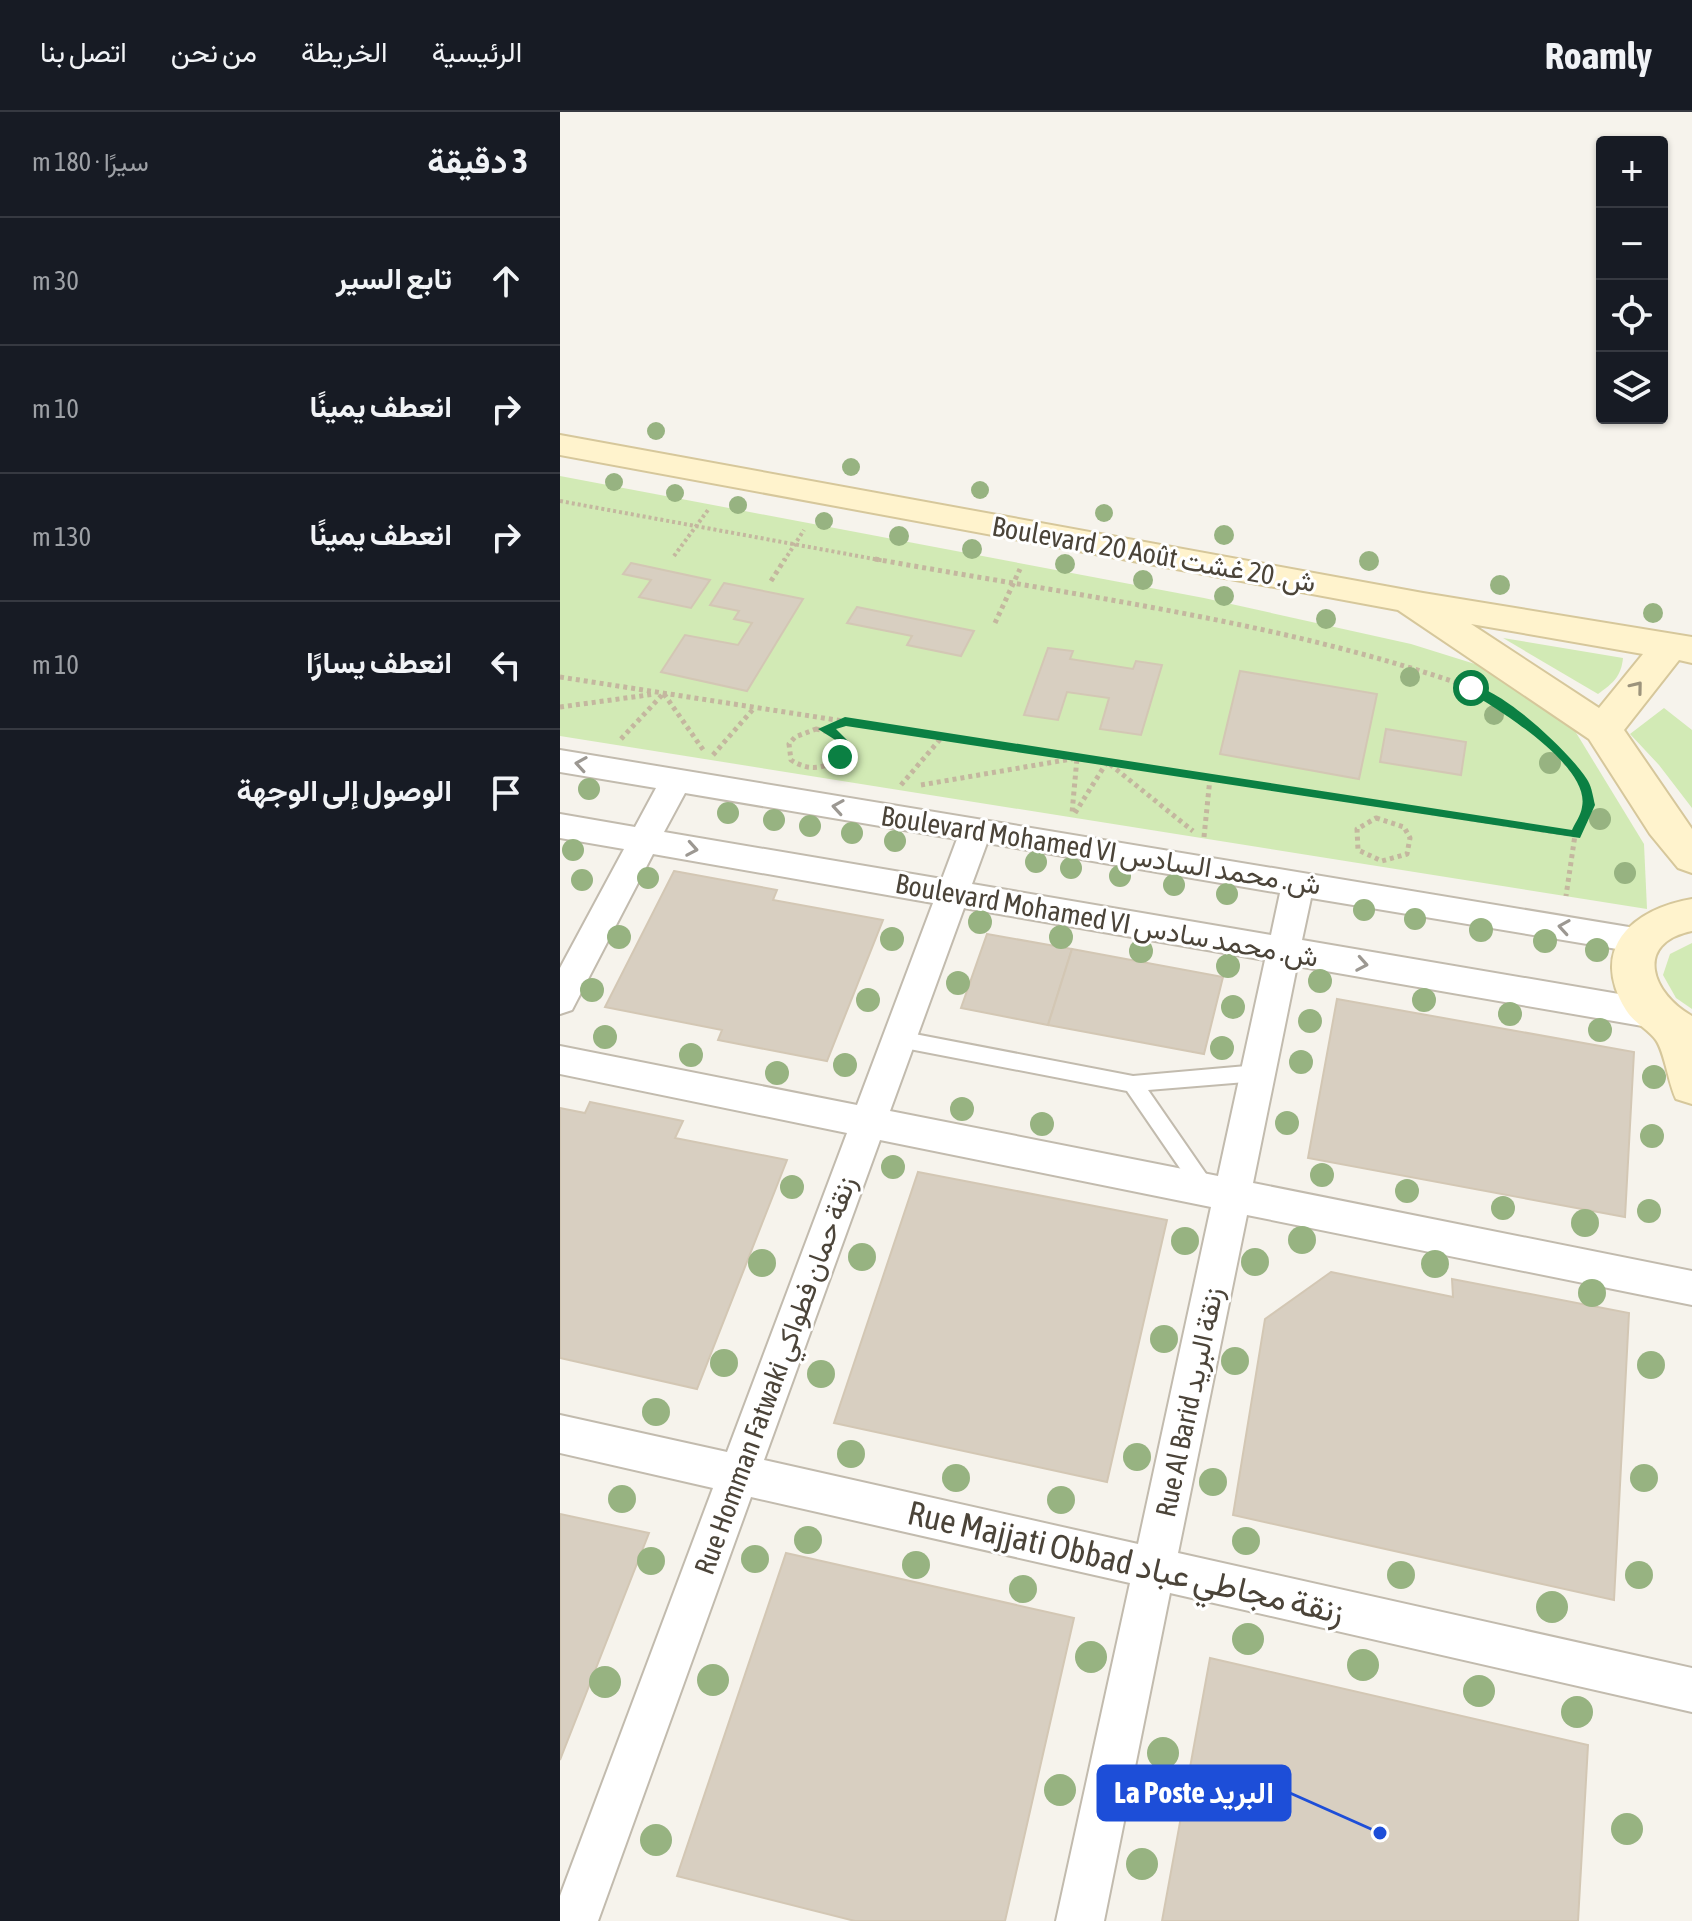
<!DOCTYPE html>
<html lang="ar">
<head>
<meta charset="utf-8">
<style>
  :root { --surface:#171b24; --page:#20242c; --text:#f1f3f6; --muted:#9ea1a6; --line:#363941 }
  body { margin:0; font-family:"Asap Condensed",Vazirmatn,sans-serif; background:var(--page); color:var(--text); direction:rtl }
  .controls { position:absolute; right:24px; top:24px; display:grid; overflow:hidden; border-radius:8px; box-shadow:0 2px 6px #0004 }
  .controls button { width:72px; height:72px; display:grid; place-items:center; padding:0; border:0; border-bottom:2px solid var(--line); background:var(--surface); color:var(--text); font:40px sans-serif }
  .stop { position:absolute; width:24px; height:24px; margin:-18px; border:6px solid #0b8043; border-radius:50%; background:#fff }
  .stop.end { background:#0b8043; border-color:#fff; box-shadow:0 2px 8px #0008 }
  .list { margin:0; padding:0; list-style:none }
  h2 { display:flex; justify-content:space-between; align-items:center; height:104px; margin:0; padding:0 32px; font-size:34px }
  h2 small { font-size:26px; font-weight:400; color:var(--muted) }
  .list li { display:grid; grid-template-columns:52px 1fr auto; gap:24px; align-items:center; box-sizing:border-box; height:128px; padding:0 32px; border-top:2px solid var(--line) }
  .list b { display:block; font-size:30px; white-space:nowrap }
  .list em { font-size:26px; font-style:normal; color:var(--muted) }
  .icon { flex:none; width:44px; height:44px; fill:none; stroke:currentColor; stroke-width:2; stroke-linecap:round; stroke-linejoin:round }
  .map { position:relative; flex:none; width:1132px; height:1809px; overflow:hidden; direction:ltr }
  header { display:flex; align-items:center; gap:48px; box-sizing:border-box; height:112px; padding:0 40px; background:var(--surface); border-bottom:2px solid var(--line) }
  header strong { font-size:38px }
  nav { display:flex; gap:44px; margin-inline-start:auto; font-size:28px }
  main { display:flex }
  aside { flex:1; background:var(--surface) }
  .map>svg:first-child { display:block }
</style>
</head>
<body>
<header>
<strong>Roamly</strong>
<nav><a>الرئيسية</a><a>الخريطة</a><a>من نحن</a><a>اتصل بنا</a></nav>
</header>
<main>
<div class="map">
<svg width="1132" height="1809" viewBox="0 0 1132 1809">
  <rect width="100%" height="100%" fill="#f6f3ec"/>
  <!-- green -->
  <g fill="#d2eab5">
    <polygon points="0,364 644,486 851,532 931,557 1012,614 1084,732 1087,797 0,624"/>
    <path d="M943,526L1063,546C1061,565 1053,571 1038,582Z"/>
    <polygon points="1104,596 1132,618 1132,696 1099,653 1070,622"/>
    <polygon points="1132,831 1132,897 1116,886 1103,863 1110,842"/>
  </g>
  <!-- building -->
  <g fill="#d8cfc1" stroke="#d3c7b4" stroke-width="2">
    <polygon points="71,451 150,468 131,496 79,485 91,468 63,462"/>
    <polygon points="164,471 243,487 187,579 101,560 125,523 178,533 192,511 174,507 179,499 150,493"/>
    <polygon points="297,495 414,519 401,544 347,533 352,524 287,511"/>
    <polygon points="488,536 513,539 510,547 573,557 576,549 602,553 581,623 540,617 549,586 507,580 498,608 464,603"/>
    <polygon points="680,559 817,582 799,667 660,642"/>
    <polygon points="826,617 906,630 901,663 820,650"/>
    <polygon points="114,759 217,778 213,788 323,808 267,949 158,928 162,918 45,895"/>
    <polygon points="427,822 512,837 488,913 401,896"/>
    <polygon points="512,837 663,865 644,942 488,913"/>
    <polygon points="777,887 1074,940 1065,1105 748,1046"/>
    <polygon points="30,990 123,1009 115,1026 227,1048 137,1277 0,1246 0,996 25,1001"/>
    <polygon points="358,1060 607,1108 547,1370 274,1311"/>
    <polygon points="771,1160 893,1185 892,1167 1069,1201 1054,1488 673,1403 705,1207"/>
    <polygon points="0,1402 89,1421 0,1648"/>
    <polygon points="226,1441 514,1506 445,1809 295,1809 117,1764"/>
    <polygon points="650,1546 1028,1633 1018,1809 602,1809"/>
  </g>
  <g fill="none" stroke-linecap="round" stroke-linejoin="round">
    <!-- lane casing -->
    <g stroke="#c2bbae" stroke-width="4">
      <polygon id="lane" points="339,919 573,964 698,953 705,956 707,961 705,966 698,969 588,978 653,1072 656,1078 653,1084 646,1087 639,1084 567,979 339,935 333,932 330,927 333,922"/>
    </g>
    <!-- street casing -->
    <g stroke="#c2bbae" stroke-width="4">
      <path id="street" d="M0,638L1093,819L1097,828L1093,837L1081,841L751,786L742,828L1094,888L1106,892L1111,902L1106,912L1094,916L737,854L693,1071L1132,1159V1193L687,1103L618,1441L1132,1556V1600L610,1481L544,1809H496L570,1471L191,1385L38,1809H0V1784L153,1376L0,1341V1303L167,1340L287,1021L0,962V934L297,993L373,791L93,742L12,898L0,902V856L64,737L0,726V702L75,715L96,676L0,660ZM125,681L397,727L382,767L104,720ZM427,731L720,781L711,823L412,772ZM404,796L705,848L658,1064L330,999ZM320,1028L651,1095L578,1432L204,1348Z"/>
    </g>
    <!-- secondary casing -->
    <g stroke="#d6c79b" stroke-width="4">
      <g id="secondary">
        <path d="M0,323L863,481L1132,525V551L1119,548L1064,618L1132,717V761L1118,756L1090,722L1029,627L838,498L0,343ZM911,512L1083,542L1039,596Z"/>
        <path d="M1132,787V819C1073,831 1092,882 1132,904V992L1116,987C1108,970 1105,941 1096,928C1088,917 1074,911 1066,898C1028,836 1073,797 1132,787Z"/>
      </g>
    </g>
    <!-- path-far1 -->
    <g stroke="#c4b79f" stroke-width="4" stroke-dasharray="3 3" stroke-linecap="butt">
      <polyline points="0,389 325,449"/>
      <polyline points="114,444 148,398"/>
      <polyline points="224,449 244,418"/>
    </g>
    <!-- path -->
    <g stroke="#c4b79f" stroke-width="5" stroke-dasharray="4 4" stroke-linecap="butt">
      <path d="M315,447C511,483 721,509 909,575"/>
      <polyline points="211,469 225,447"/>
      <polyline points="435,511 460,457"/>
      <polyline points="0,565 1015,723"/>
      <polyline points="104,582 144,639"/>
      <polyline points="0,595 95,582"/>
      <path d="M256,617L277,622L284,637C271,657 251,661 231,648L229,632L235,625Z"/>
      <polyline points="61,627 103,582"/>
      <polyline points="989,631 1024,672 1029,693 1015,723 1006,784"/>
      <polyline points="153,643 195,595"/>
      <polyline points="341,673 382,625"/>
      <polyline points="361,673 517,646 512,701"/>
      <polyline points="515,701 547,650 633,719"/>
      <polygon points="816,706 844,715 850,726 847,742 822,749 798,738 797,717"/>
      <polyline points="644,725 650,666"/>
    </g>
    <!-- lane -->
    <use href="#lane" fill="#fff" fill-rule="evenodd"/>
    <!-- street -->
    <use href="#street" fill="#fff" fill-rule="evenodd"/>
    <!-- secondary -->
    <use href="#secondary" fill="#fff3cd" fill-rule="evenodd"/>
  </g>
  <!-- trees -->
  <g fill="#97b381">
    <circle cx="96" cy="319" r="9"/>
    <circle cx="291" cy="355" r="9"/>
    <circle cx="54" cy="370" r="9"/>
    <circle cx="420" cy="378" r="9"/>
    <circle cx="115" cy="381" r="9"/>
    <circle cx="178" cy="393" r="9"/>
    <circle cx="544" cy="401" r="9"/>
    <circle cx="264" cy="409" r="9"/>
    <circle cx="664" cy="423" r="10"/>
    <circle cx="339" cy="424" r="10"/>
    <circle cx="412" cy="437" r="10"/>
    <circle cx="809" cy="449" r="10"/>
    <circle cx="505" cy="452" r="10"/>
    <circle cx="583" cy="468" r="10"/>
    <circle cx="940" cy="473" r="10"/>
    <circle cx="664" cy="484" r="10"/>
    <circle cx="1093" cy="501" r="10"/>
    <circle cx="766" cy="507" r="10"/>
    <circle cx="850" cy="565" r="10"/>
    <circle cx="934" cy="603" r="10"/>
    <circle cx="990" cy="651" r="11"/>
    <circle cx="29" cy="677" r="11"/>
    <circle cx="168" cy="701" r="11"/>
    <circle cx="1040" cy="707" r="11"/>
    <circle cx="214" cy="708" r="11"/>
    <circle cx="250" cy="714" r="11"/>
    <circle cx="292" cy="721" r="11"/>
    <circle cx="335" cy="729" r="11"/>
    <circle cx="13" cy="738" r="11"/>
    <circle cx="476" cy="750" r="11"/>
    <circle cx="511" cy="756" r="11"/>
    <circle cx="1065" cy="761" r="11"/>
    <circle cx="560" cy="764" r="11"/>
    <circle cx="88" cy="766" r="11"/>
    <circle cx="22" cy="768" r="11"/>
    <circle cx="614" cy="773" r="11"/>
    <circle cx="667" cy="782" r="11"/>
    <circle cx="804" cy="798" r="11"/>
    <circle cx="855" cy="807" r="11"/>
    <circle cx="420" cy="810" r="12"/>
    <circle cx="921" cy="818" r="12"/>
    <circle cx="59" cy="825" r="12"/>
    <circle cx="501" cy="825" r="12"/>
    <circle cx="332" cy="827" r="12"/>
    <circle cx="985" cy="829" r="12"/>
    <circle cx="1037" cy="838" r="12"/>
    <circle cx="581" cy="839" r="12"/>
    <circle cx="668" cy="854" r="12"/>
    <circle cx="760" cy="869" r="12"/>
    <circle cx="398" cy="871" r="12"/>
    <circle cx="32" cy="878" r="12"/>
    <circle cx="308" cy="888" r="12"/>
    <circle cx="864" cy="888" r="12"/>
    <circle cx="673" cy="895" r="12"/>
    <circle cx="950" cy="902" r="12"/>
    <circle cx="750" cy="909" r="12"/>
    <circle cx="1040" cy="918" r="12"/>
    <circle cx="45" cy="925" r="12"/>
    <circle cx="662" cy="936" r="12"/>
    <circle cx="131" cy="943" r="12"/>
    <circle cx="741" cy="950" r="12"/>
    <circle cx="285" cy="953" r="12"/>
    <circle cx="217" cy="961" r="12"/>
    <circle cx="1094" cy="965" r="12"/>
    <circle cx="402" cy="997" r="12"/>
    <circle cx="727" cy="1011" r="12"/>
    <circle cx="482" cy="1012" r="12"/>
    <circle cx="1092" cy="1024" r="12"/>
    <circle cx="333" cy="1055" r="12"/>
    <circle cx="762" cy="1063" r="12"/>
    <circle cx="232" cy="1075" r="12"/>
    <circle cx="847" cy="1079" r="12"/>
    <circle cx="943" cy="1096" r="12"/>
    <circle cx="1089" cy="1099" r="12"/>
    <circle cx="1025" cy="1111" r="14"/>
    <circle cx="742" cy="1128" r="14"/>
    <circle cx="625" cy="1129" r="14"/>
    <circle cx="302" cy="1145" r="14"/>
    <circle cx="695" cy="1150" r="14"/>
    <circle cx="202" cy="1151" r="14"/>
    <circle cx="875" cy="1152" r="14"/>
    <circle cx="1032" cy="1181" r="14"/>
    <circle cx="604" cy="1227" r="14"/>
    <circle cx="675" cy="1249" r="14"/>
    <circle cx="164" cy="1251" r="14"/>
    <circle cx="1091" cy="1253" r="14"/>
    <circle cx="261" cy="1262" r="14"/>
    <circle cx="96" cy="1300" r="14"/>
    <circle cx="291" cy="1342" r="14"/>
    <circle cx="577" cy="1345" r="14"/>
    <circle cx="396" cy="1366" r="14"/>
    <circle cx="1084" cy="1366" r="14"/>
    <circle cx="653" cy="1370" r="14"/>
    <circle cx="62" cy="1387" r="14"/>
    <circle cx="501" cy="1388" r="14"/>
    <circle cx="248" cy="1428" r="14"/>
    <circle cx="686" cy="1429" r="14"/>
    <circle cx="195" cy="1447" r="14"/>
    <circle cx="91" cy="1449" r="14"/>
    <circle cx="356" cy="1453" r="14"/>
    <circle cx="841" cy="1463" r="14"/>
    <circle cx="1079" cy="1463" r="14"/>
    <circle cx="463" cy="1477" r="14"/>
    <circle cx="992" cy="1495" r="16"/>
    <circle cx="688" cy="1527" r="16"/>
    <circle cx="531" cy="1545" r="16"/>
    <circle cx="803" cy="1553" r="16"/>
    <circle cx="153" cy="1568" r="16"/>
    <circle cx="45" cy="1570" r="16"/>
    <circle cx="919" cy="1579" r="16"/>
    <circle cx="1017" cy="1600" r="16"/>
    <circle cx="603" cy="1641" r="16"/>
    <circle cx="500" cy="1678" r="16"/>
    <circle cx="1067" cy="1717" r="16"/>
    <circle cx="96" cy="1728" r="16"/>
    <circle cx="582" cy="1752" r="16"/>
  </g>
  <!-- one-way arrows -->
  <defs><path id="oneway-chevron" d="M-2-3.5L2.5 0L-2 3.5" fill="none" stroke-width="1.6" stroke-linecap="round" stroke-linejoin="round" transform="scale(2)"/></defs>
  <use stroke="#9c937c" href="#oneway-chevron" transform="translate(1077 575) rotate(-51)"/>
  <g stroke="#9c9892">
    <use href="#oneway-chevron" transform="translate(21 652) rotate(-171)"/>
    <use href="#oneway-chevron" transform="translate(278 695) rotate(-171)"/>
    <use href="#oneway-chevron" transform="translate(132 737) rotate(10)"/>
    <use href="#oneway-chevron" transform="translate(1004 815) rotate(-171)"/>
    <use href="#oneway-chevron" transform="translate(802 852) rotate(10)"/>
  </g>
  <!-- route -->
  <path fill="#0b8043" d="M907,573C937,571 1013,643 1028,669C1032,676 1033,685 1035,693L1020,726L286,614L276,617L288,629L286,645L280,649L274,645L277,629L258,617L285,605L1012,718C1015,711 1021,703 1022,695C1031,654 937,596 907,579Z"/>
  <g text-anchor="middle" stroke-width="6" stroke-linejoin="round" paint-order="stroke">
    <!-- street labels -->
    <g font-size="28" fill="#4b4439" stroke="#fff">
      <text transform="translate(594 442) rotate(10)" y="10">Boulevard 20 Août ش. 20 غشت</text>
      <text transform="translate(541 738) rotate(9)" y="10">Boulevard Mohamed VI ش. محمد السادس</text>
      <text transform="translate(547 808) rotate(10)" y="10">Boulevard Mohamed VI ش. محمد سادس</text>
      <text transform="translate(215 1263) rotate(-70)" y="10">Rue Homman Fatwaki زنقة حمان فطواكي</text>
      <text transform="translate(629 1290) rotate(-78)" y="10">Rue Al Barid زنقة البريد</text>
    </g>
    <!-- near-street labels -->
    <g font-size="34" fill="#4b4439" stroke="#fff">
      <text transform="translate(566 1450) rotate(13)" y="12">Rue Majjati Obbad زنقة مجاطي عباد</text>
    </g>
  </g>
  <!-- callouts -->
  <path fill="none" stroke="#1d4ed8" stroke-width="3" d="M820 1721L730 1681"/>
  <circle fill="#1d4ed8" stroke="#fff" stroke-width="3" cx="820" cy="1721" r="8"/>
  <rect fill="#1d4ed8" stroke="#1d4ed8" stroke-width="3" x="538" y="1654" width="192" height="54" rx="8"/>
  <g font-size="30" text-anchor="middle" font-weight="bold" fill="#fff">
    <text x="634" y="1691">La Poste البريد</text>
  </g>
</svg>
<div class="controls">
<button>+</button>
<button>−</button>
<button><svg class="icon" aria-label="locate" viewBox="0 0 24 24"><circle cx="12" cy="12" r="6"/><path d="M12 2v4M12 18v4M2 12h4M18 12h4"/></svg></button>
<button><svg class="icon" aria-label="layers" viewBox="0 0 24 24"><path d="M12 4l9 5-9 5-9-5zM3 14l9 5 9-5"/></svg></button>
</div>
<div class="stop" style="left:911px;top:576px"></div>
<div class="stop end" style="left:280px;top:645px"></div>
</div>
<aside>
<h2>3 دقيقة<small>سيرًا · 180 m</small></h2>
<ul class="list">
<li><svg class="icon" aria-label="ahead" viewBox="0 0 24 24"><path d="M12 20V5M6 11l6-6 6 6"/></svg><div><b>تابع السير</b></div><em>30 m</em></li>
<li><svg class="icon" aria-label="right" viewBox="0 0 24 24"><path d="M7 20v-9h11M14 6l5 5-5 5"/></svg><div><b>انعطف يمينًا</b></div><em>10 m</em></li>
<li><svg class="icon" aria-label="right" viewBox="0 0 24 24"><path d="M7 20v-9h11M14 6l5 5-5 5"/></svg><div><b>انعطف يمينًا</b></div><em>130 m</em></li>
<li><svg class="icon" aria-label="left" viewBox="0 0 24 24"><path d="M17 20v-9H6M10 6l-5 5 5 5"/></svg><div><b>انعطف يسارًا</b></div><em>10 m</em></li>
<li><svg class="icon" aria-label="arrive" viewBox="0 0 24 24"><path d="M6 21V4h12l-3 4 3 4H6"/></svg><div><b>الوصول إلى الوجهة</b></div></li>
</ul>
</aside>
</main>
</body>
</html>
